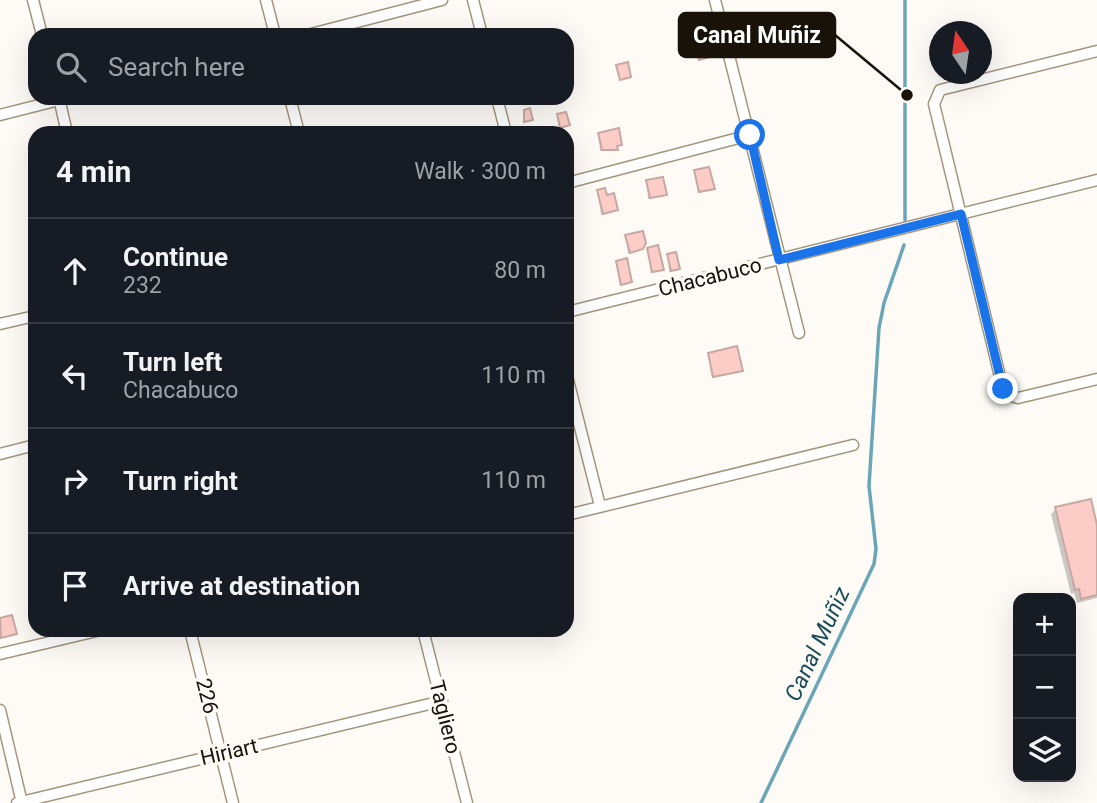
<!DOCTYPE html>
<html lang="en">
<head>
<meta charset="utf-8">
<style>
  :root { --surface:#171b24; --page:#242831; --text:#f1f3f6; --muted:#9ea1a6; --line:#363941 }
  body { margin:0; font-family:Roboto,sans-serif; background:var(--page); color:var(--text) }
  .controls { position:absolute; right:21px; bottom:21px; display:grid; overflow:hidden; border-radius:14px; box-shadow:0 7px 28px #0002 }
  .controls button { width:63px; height:63px; display:grid; place-items:center; padding:0; border:0; border-bottom:2px solid var(--line); background:var(--surface); color:var(--text); font:35px sans-serif }
  .compass { position:absolute; left:929px; top:21px; width:63px; height:63px; border-radius:50%; background:var(--surface); box-shadow:0 7px 28px #0002; rotate:347deg }
  .stop { position:absolute; width:21px; height:21px; margin:-16px; border:5px solid #1a73e8; border-radius:50%; background:#fff }
  .stop.end { background:#1a73e8; border-color:#fff; box-shadow:0 2px 7px #0008 }
  .list { margin:0; padding:0; list-style:none }
  h2 { display:flex; justify-content:space-between; align-items:center; height:91px; margin:0; padding:0 28px; font-size:30px }
  h2 small { font-size:23px; font-weight:400; color:var(--muted) }
  .list li { display:grid; grid-template-columns:46px 1fr auto; gap:21px; align-items:center; box-sizing:border-box; height:105px; padding:0 28px; border-top:2px solid var(--line) }
  .list b { display:block; font-size:26px; white-space:nowrap }
  .list p { margin:0; font-size:23px; white-space:nowrap; color:var(--muted) }
  .list em { font-size:23px; font-style:normal; color:var(--muted) }
  .icon { flex:none; width:38px; height:38px; fill:none; stroke:currentColor; stroke-width:2; stroke-linecap:round; stroke-linejoin:round }
  .map { position:relative; flex:none; width:1097px; height:803px; overflow:hidden }
  .search { position:absolute; background:var(--surface); box-shadow:0 7px 28px #0002; left:28px; top:28px; width:546px; height:77px; display:flex; align-items:center; gap:18px; box-sizing:border-box; padding:0 24px; border-radius:21px; color:var(--muted); font-size:26px }
  .panel { position:absolute; background:var(--surface); box-shadow:0 7px 28px #0002; left:28px; top:126px; width:546px; height:511px; border-radius:21px }
  .map>svg:first-child { display:block }
</style>
</head>
<body>
<div class="map">
<svg width="1097" height="803" viewBox="0 0 1097 803">
  <rect width="100%" height="100%" fill="#fefbf6"/>
  <!-- shadow -->
  <g fill="#0003">
    <polygon points="696,46 711,56 698,61"/>
    <polygon points="599,134 621,144 614,151 600,151"/>
    <polygon points="695,172 713,188 711,190 698,193"/>
    <polygon points="647,182 665,194 648,199"/>
    <polygon points="598,191 616,210 614,211 601,215"/>
    <polygon points="626,237 641,248 628,254"/>
    <polygon points="648,249 662,269 660,271 651,273"/>
    <polygon points="668,255 678,268 676,270 669,272"/>
    <polygon points="616,263 631,282 629,283 620,286"/>
    <polygon points="709,355 741,370 712,378"/>
    <polygon points="1056,509 1097,532 1097,598 1077,603 1074,593 1071,594 1051,514"/>
  </g>
  <g fill="none" stroke-linecap="round" stroke-linejoin="round">
    <!-- stream -->
    <g stroke="#6aa6b7" stroke-width="3.5">
      <polyline points="905,220 905,0"/>
      <polyline points="761,803 874,564 876,549 869,486 879,328 884,303 904,245"/>
    </g>
  </g>
  <!-- building -->
  <g fill="#fbcdc6" stroke="#c8a8a3" stroke-width="2">
    <polygon points="708,40 713,56 699,60 695,44"/>
    <polygon points="628,62 631,77 620,80 616,65"/>
    <polygon points="530,108 533,120 524,122 524,110"/>
    <polygon points="566,112 570,125 560,128 557,114"/>
    <polygon points="619,128 622,145 617,146 618,150 602,150 598,133"/>
    <polygon points="709,167 715,189 699,192 694,170"/>
    <polygon points="663,177 667,195 650,198 646,180"/>
    <polygon points="605,188 607,195 614,193 618,210 603,214 597,190"/>
    <polygon points="643,231 646,243 643,249 630,253 625,235"/>
    <polygon points="658,245 664,270 652,272 647,248"/>
    <polygon points="676,252 680,269 671,271 667,254"/>
    <polygon points="627,258 632,282 621,285 616,261"/>
    <polygon points="737,346 743,371 713,377 708,353"/>
    <polygon points="1091,499 1097,525 1097,595 1081,599 1079,589 1075,590 1055,507"/>
    <polygon points="12,615 17,634 1,638 0,618"/>
  </g>
  <g fill="none" stroke-linecap="round" stroke-linejoin="round">
    <!-- minor casing -->
    <g stroke="#a4967d" stroke-width="13">
      <g id="minor">
        <polyline points="33,0 42,35"/>
        <polyline points="266,0 275,35"/>
        <polyline points="473,0 482,35"/>
        <polyline points="715,0 799,333"/>
        <polyline points="307,35 442,0"/>
        <polyline points="1097,51 940,90 934,104 1003,389 1008,395 1018,398 1097,379"/>
        <polyline points="59,98 67,133"/>
        <polyline points="290,98 299,133"/>
        <polyline points="497,98 506,133"/>
        <polyline points="0,115 67,98"/>
        <polyline points="567,183 750,135"/>
        <polyline points="567,312 1097,180"/>
        <polyline points="0,324 35,316"/>
        <polyline points="567,376 600,506"/>
        <polyline points="0,454 35,445"/>
        <polyline points="567,515 853,445"/>
        <polyline points="190,630 233,803"/>
        <polyline points="423,630 467,803"/>
        <polyline points="0,654 101,630"/>
        <polyline points="0,710 22,803"/>
        <polyline points="17,803 442,701"/>
      </g>
    </g>
    <!-- minor -->
    <use href="#minor" stroke="#fff" stroke-width="10"/>
  </g>
  <g fill="none" stroke-linecap="round" stroke-linejoin="round">
    <!-- route -->
    <polyline stroke="#1a73e8" stroke-width="9" points="750,135 779,260 961,214 1003,389"/>
  </g>
  <g text-anchor="middle" stroke-width="7" stroke-linejoin="round" paint-order="stroke">
    <!-- street labels -->
    <g font-size="21" fill="#181209" stroke="#fefbf6">
      <text transform="translate(710 277) rotate(-14)" y="7">Chacabuco</text>
      <text transform="translate(207 696) rotate(76)" y="7">226</text>
      <text transform="translate(445 717) rotate(76)" y="7">Tagliero</text>
      <text transform="translate(229 752) rotate(-13)" y="7">Hiriart</text>
    </g>
    <!-- water labels -->
    <g font-size="23" font-style="italic" fill="#1a4e5b" stroke="#fefbf6">
      <text transform="translate(817 644) rotate(-65)" y="8">Canal Muñiz</text>
    </g>
  </g>
  <!-- callouts -->
  <path fill="none" stroke="#181209" stroke-width="2.5" d="M907 95L835 35"/>
  <circle fill="#181209" stroke="#fefbf6" stroke-width="2.5" cx="907" cy="95" r="7"/>
  <rect fill="#181209" stroke="#181209" stroke-width="2.5" x="679" y="13" width="156" height="44" rx="7"/>
  <g font-size="23" text-anchor="middle" font-weight="bold" fill="#fff">
    <text x="757" y="43">Canal Muñiz</text>
  </g>
</svg>
<div class="controls">
<button>+</button>
<button>−</button>
<button><svg class="icon" aria-label="layers" viewBox="0 0 24 24"><path d="M12 4l9 5-9 5-9-5zM3 14l9 5 9-5"/></svg></button>
</div>
<svg class="compass" viewBox="-18 -18 36 36"><path d="M0-13l5 13h-10z" fill="#e53935"/><path d="M0 13l5-13h-10z" fill="#9ea1a6"/></svg>
<div class="stop" style="left:750px;top:135px"></div>
<div class="stop end" style="left:1003px;top:389px"></div>
<div class="search"><svg class="icon" aria-label="search" viewBox="0 0 24 24"><circle cx="10" cy="10" r="6"/><path d="M15 15l6 6"/></svg>Search here</div>
<section class="panel">
<h2>4 min<small>Walk · 300 m</small></h2>
<ul class="list">
<li><svg class="icon" aria-label="ahead" viewBox="0 0 24 24"><path d="M12 20V5M6 11l6-6 6 6"/></svg><div><b>Continue</b><p>232</p></div><em>80 m</em></li>
<li><svg class="icon" aria-label="left" viewBox="0 0 24 24"><path d="M17 20v-9H6M10 6l-5 5 5 5"/></svg><div><b>Turn left</b><p>Chacabuco</p></div><em>110 m</em></li>
<li><svg class="icon" aria-label="right" viewBox="0 0 24 24"><path d="M7 20v-9h11M14 6l5 5-5 5"/></svg><div><b>Turn right</b></div><em>110 m</em></li>
<li><svg class="icon" aria-label="arrive" viewBox="0 0 24 24"><path d="M6 21V4h12l-3 4 3 4H6"/></svg><div><b>Arrive at destination</b></div></li>
</ul>
</section>
</div>
</body>
</html>
